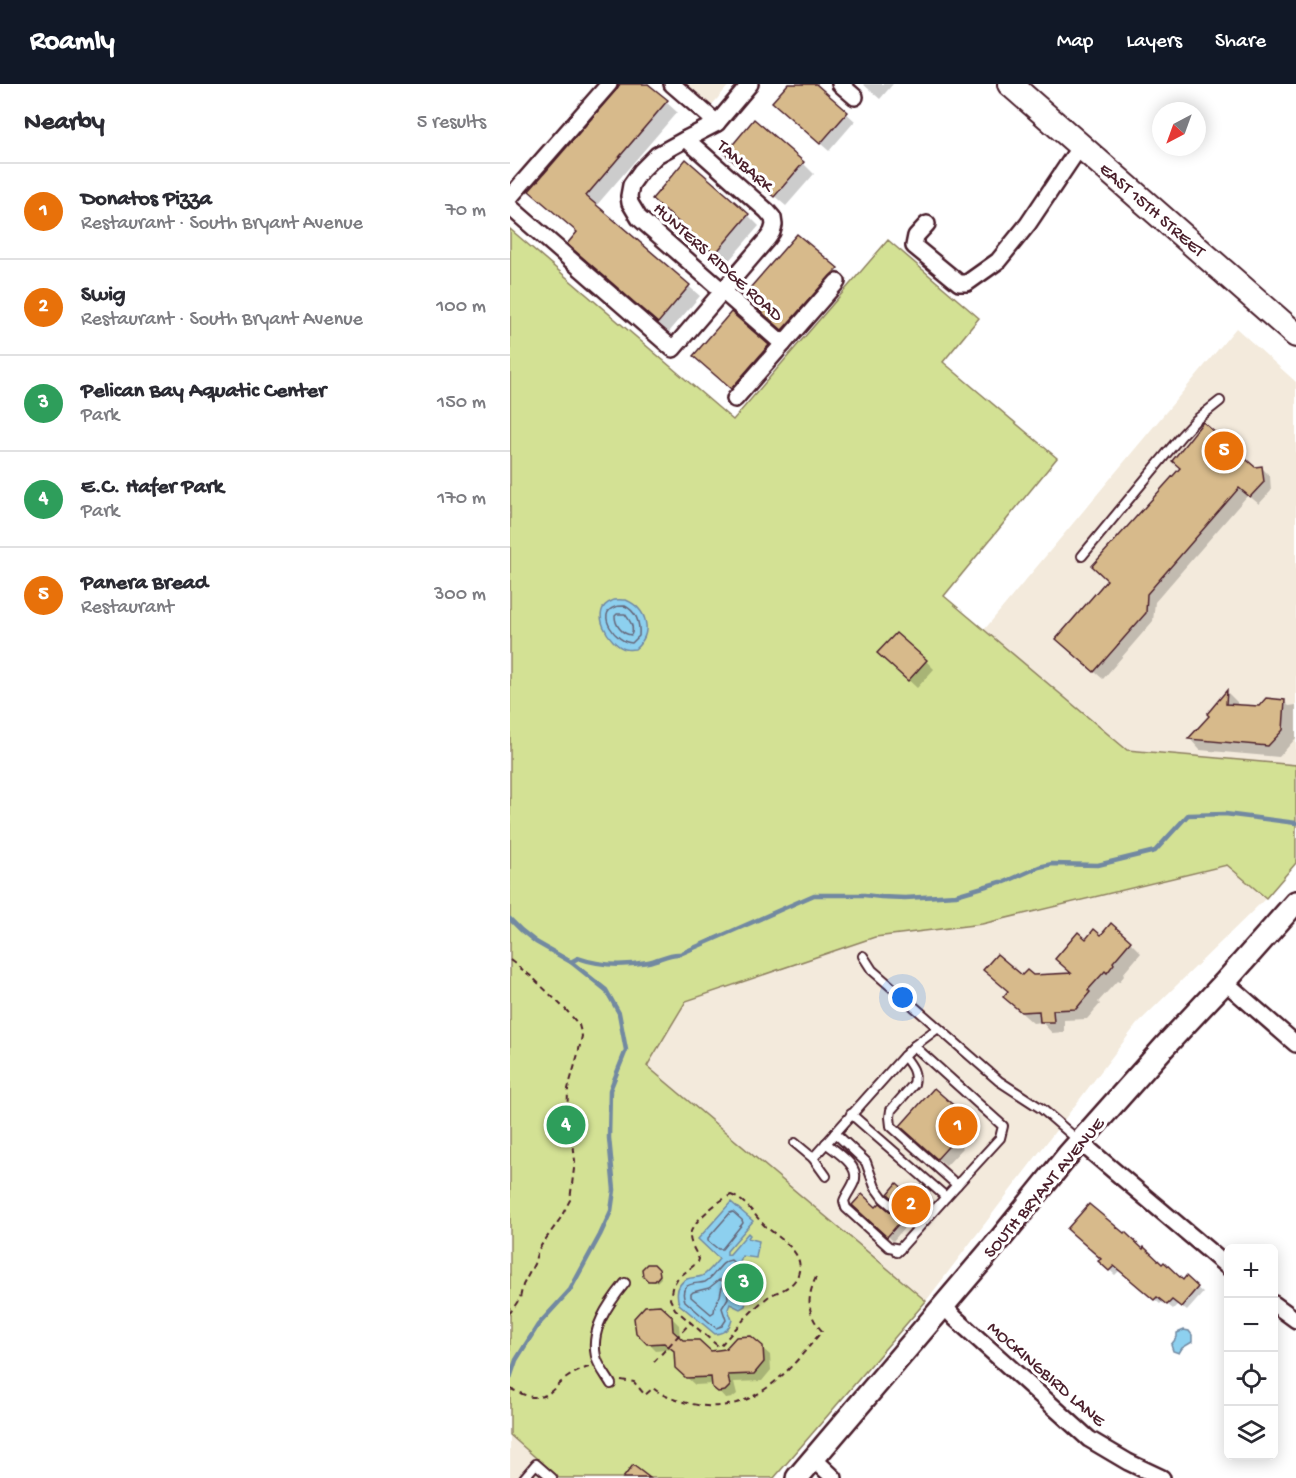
<!DOCTYPE html>
<html lang="en">
<head>
<meta charset="utf-8">
<style>
  :root { --surface:#fff; --page:#f7f7f7; --text:#2b2b33; --muted:#7c7c81; --line:#e1e1e2; --accent:#111827 }
  body { margin:0; font-family:"Gochi Hand",sans-serif; background:var(--page); color:var(--text) }
  .controls { position:absolute; right:18px; bottom:18px; display:grid; overflow:hidden; border-radius:9px; box-shadow:0 3px 15px #0003 }
  .controls button { width:54px; height:54px; display:grid; place-items:center; padding:0; border:0; border-bottom:2px solid var(--line); background:var(--surface); color:var(--text); font:30px sans-serif }
  .compass { position:absolute; left:642px; top:18px; width:54px; height:54px; border-radius:50%; background:var(--surface); box-shadow:0 3px 15px #0003; rotate:221deg }
  .you { position:absolute; left:393px; top:914px; width:21px; height:21px; margin:-15px; border:4px solid #fff; border-radius:50%; background:#1a73e8; box-shadow:0 0 0 9px #1a73e833 }
  .badge { display:grid; place-items:center; width:39px; height:39px; border-radius:50%; background:var(--accent); color:#fff; font-size:20px; font-weight:700 }
  .pin { position:absolute; translate:-50% -50%; border:3px solid #fff; box-shadow:0 2px 6px #0006 }
  .list { margin:0; padding:0; list-style:none }
  h2 { display:flex; justify-content:space-between; align-items:center; height:78px; margin:0; padding:0 24px; font-size:26px }
  h2 small { font-size:20px; font-weight:400; color:var(--muted) }
  .list li { display:grid; grid-template-columns:39px 1fr auto; gap:18px; align-items:center; box-sizing:border-box; height:96px; padding:0 24px; border-top:2px solid var(--line) }
  .list b { display:block; font-size:22px; white-space:nowrap }
  .list p { margin:0; font-size:20px; white-space:nowrap; color:var(--muted) }
  .list em { font-size:20px; font-style:normal; color:var(--muted) }
  .icon { flex:none; width:33px; height:33px; fill:none; stroke:currentColor; stroke-width:2; stroke-linecap:round; stroke-linejoin:round }
  .map { position:relative; flex:none; width:786px; height:1394px; overflow:hidden }
  header { display:flex; align-items:center; gap:36px; box-sizing:border-box; height:84px; padding:0 30px; background:var(--accent); color:#fff }
  header strong { font-size:28px }
  nav { display:flex; gap:33px; margin-inline-start:auto; font-size:21px }
  main { display:flex }
  aside { flex:1; background:var(--surface) }
  .map>svg:first-child { display:block }
</style>
</head>
<body>
<header>
<strong>Roamly</strong>
<nav><a>Map</a><a>Layers</a><a>Share</a></nav>
</header>
<main>
<aside>
<h2>Nearby<small>5 results</small></h2>
<ul class="list">
<li><span class="badge" style="background:#e8710a">1</span><div><b>Donatos Pizza</b><p>Restaurant · South Bryant Avenue</p></div><em>70 m</em></li>
<li><span class="badge" style="background:#e8710a">2</span><div><b>Swig</b><p>Restaurant · South Bryant Avenue</p></div><em>100 m</em></li>
<li><span class="badge" style="background:#2e9e5b">3</span><div><b>Pelican Bay Aquatic Center</b><p>Park</p></div><em>150 m</em></li>
<li><span class="badge" style="background:#2e9e5b">4</span><div><b>E.C. Hafer Park</b><p>Park</p></div><em>170 m</em></li>
<li><span class="badge" style="background:#e8710a">5</span><div><b>Panera Bread</b><p>Restaurant</p></div><em>300 m</em></li>
</ul>
</aside>
<div class="map">
<svg width="786" height="1394" viewBox="0 0 786 1394">
  <rect width="100%" height="100%" fill="#fff"/>
  <filter id="ink" filterUnits="userSpaceOnUse"><feTurbulence type="fractalNoise" baseFrequency=".0167" numOctaves="2"/><feDisplacementMap in="SourceGraphic" scale="12" xChannelSelector="R" yChannelSelector="G"/><feConvolveMatrix kernelMatrix="1 2 1 2 8 2 1 2 1" color-interpolation-filters="sRGB"/></filter>
  <g filter="url(#ink)">
    <!-- built -->
    <g fill="#f3eadc">
      <polygon points="176,0 220,0 201,22"/>
      <polygon points="726,244 786,298 786,681 617,666 474,546"/>
      <polygon points="718,781 756,814 627,940 416,1217 137,981 176,917 365,853 472,840"/>
      <polygon points="0,1351 49,1394 0,1394"/>
    </g>
    <!-- green -->
    <polygon fill="#d3e194" stroke="#8e8060" stroke-width="1.5" points="0,145 223,336 378,156 469,234 433,278 547,374 434,512 617,666 786,681 786,779 756,814 717,781 472,840 365,853 176,917 137,982 416,1217 264,1394 49,1394 0,1351"/>
    <!-- water -->
    <g fill="#8dd0ef" stroke="#7289a1" stroke-width="1.5">
      <path d="M116,516C137,525 144,549 125,565C122,565 118,566 115,565C99,560 78,526 102,517C105,515 112,516 116,516Z"/>
      <path d="M221,1118L243,1137L217,1167V1171L220,1170L238,1149L240,1151L238,1154L249,1157L246,1174L232,1172L228,1186L233,1189H242L248,1193V1206L244,1211H236L227,1206L224,1207V1210L234,1213L236,1218L235,1222L230,1225L220,1220L218,1225L222,1236C219,1245 215,1249 205,1250L169,1220C166,1210 166,1200 177,1195C182,1193 187,1194 192,1192C198,1189 204,1181 209,1175L188,1155Z"/>
      <polygon points="674,1246 679,1247 682,1251 682,1258 672,1264 669,1269 663,1267 661,1261 667,1253 667,1249"/>
    </g>
    <!-- shadow -->
    <g fill="#0003">
      <polygon points="112,0 136,0 167,28 86,122 190,212 159,248 70,170 69,149 31,117"/>
      <polygon points="280,0 304,0 345,37 319,67 272,26"/>
      <polygon points="353,0 383,0 370,15"/>
      <polygon points="293,79 304,90 276,122 227,80"/>
      <polygon points="155,126 238,131 249,142 216,180"/>
      <polygon points="287,152 338,196 331,202 284,256 246,222"/>
      <polygon points="221,230 269,273 233,315 196,283"/>
      <polygon points="752,384 760,392 761,407 749,420 738,411 645,518 643,537 593,595 556,563 599,496 745,385"/>
      <polygon points="378,577 416,577 424,585 407,604"/>
      <polygon points="717,608 727,618 727,622 750,624 774,617 779,622 786,621 786,654 769,673 690,666 680,655 701,632 699,630"/>
      <polygon points="592,854 620,858 631,869 613,890 614,892 609,898 607,897 588,918 590,920 577,935 554,936 554,948 542,949 532,938 523,939 506,924 512,893 563,890 576,857"/>
      <polygon points="457,1036 466,1045 450,1061 453,1064 436,1082 400,1050"/>
      <polygon points="385,1115 407,1119 412,1124 405,1132"/>
      <polygon points="366,1125 390,1138 395,1143 383,1157 349,1126"/>
      <polygon points="590,1177 673,1198 676,1194 693,1209 677,1227 668,1220 663,1225 653,1217 650,1220 610,1186 605,1191"/>
      <polygon points="143,1182 150,1189 151,1194 147,1198 142,1198 135,1191"/>
      <polygon points="161,1233 169,1241 170,1255 201,1268 252,1264 260,1271 261,1286 252,1297 224,1298 227,1310 222,1314 216,1315 204,1302 203,1300 185,1301 174,1291 165,1268 162,1265 146,1267 127,1248"/>
    </g>
    <g fill="none" stroke-linecap="round" stroke-linejoin="round">
      <!-- shore -->
      <g stroke="#656679" stroke-width="1.5">
        <path d="M115,522C127,528 130,539 129,552L122,559C106,559 85,529 105,523C106,522 114,522 115,522Z"/>
        <path d="M107,530H115C120,537 125,543 121,551C112,550 105,541 105,532Z"/>
        <polygon points="223,1128 232,1136 233,1139 212,1165 208,1165 198,1157 198,1154 220,1129"/>
        <path d="M221,1176L224,1179C221,1195 228,1194 241,1196L242,1203L241,1205C230,1204 215,1192 218,1214L212,1224L216,1236L212,1242L206,1244L175,1217C173,1212 172,1207 176,1203C181,1198 189,1200 195,1198C205,1193 210,1177 221,1176Z"/>
        <polygon points="209,1196 211,1196 213,1198 210,1212 205,1221 204,1228 201,1230 181,1213 181,1210 183,1208 199,1204"/>
      </g>
      <!-- stream -->
      <g stroke="#7289a1" stroke-width="4.5">
        <polyline points="0,835 11,846 26,858 61,878 96,906 109,929 116,966 100,1006 99,1054 104,1106 101,1127 90,1151 60,1206 28,1241 6,1276 0,1294"/>
        <path d="M61,878L68,874C90,882 115,882 138,878C149,876 159,869 170,870L304,811H354L371,813L395,814L446,811L490,798H495L529,783L542,780L588,781L645,767L678,731L715,730L786,739"/>
      </g>
    </g>
    <!-- building -->
    <g fill="#d7ba8b" stroke="#4a1f2b" stroke-width="1.5">
      <polygon points="110,0 138,0 158,16 76,112 180,201 148,239 57,160 67,148 19,107 106,6"/>
      <polygon points="278,0 306,0 338,28 310,60 262,18"/>
      <polygon points="244,35 294,78 264,113 215,70"/>
      <polygon points="176,75 239,130 205,170 142,115"/>
      <polygon points="287,150 328,184 320,192 272,246 233,212"/>
      <polygon points="221,228 259,261 221,305 183,272"/>
      <polygon points="693,338 745,383 752,382 754,398 740,413 729,404 637,510 636,529 584,588 546,555 597,496 582,482 670,384 662,377"/>
      <polygon points="386,549 417,576 398,597 367,569"/>
      <polygon points="717,606 716,620 749,622 756,614 775,616 773,646 758,662 678,655 699,632 697,630"/>
      <polygon points="601,839 621,857 603,878 604,880 597,889 595,887 578,906 580,908 566,925 543,926 544,938 530,938 529,927 511,928 493,913 498,907 473,886 487,870 512,891 517,886 523,891 561,889 545,875 568,848 576,855 584,845 591,851"/>
      <polygon points="424,1004 459,1035 443,1052 446,1054 427,1075 390,1042"/>
      <polygon points="387,1099 408,1118 399,1128 378,1110"/>
      <polygon points="352,1110 366,1123 370,1119 391,1137 377,1153 342,1121"/>
      <polygon points="579,1120 614,1149 615,1148 633,1165 634,1163 652,1180 654,1178 673,1196 676,1192 688,1203 671,1223 662,1216 657,1221 647,1213 644,1216 604,1182 599,1187 588,1177 591,1175 557,1145"/>
      <polygon points="137,1180 144,1180 149,1185 150,1191 145,1197 138,1197 133,1192 132,1185"/>
      <polygon points="150,1221 162,1232 163,1247 173,1256 189,1256 201,1267 215,1265 226,1253 241,1252 253,1262 254,1278 244,1290 218,1291 220,1302 215,1307 208,1308 202,1303 201,1293 176,1294 165,1284 164,1267 154,1259 137,1260 126,1249 124,1234 135,1222"/>
      <polygon points="123,1381 140,1394 113,1394"/>
    </g>
    <g fill="none" stroke-linecap="round" stroke-linejoin="round">
      <!-- lane casing -->
      <g stroke="#4a1f2b" stroke-width="12">
        <g id="lane">
          <polyline points="572,472 671,352 686,336 710,317"/>
          <polyline points="353,872 362,886 489,997 532,1025 569,1057"/>
          <path d="M394,972C401,981 407,988 404,1000L381,1026L380,1033L381,1042L447,1101"/>
          <polyline points="341,1030 436,1113 490,1054 493,1042 404,962"/>
          <polyline points="325,1049 356,1078 365,1103 373,1114 408,1144"/>
          <polyline points="285,1059 303,1074 394,972 404,962 428,944"/>
          <path d="M316,1059C326,1068 348,1080 345,1095C343,1103 337,1109 334,1117L336,1124L379,1163L390,1165"/>
          <polyline points="303,1074 316,1092"/>
          <polyline points="387,1168 436,1113"/>
          <path d="M101,1300C97,1293 90,1284 87,1276C78,1247 99,1219 115,1199"/>
          <polyline points="14,1394 26,1380 42,1394"/>
        </g>
      </g>
      <!-- street casing -->
      <g stroke="#4a1f2b" stroke-width="20">
        <g id="street">
          <polyline points="162,0 207,39"/>
          <polyline points="240,0 207,39 176,55 147,71 131,87 121,101 119,112 120,119 129,134 273,260"/>
          <polyline points="330,0 345,13"/>
          <polyline points="0,113 99,0"/>
          <polyline points="0,123 163,265 258,154 262,148 264,141 263,134 257,127 176,55"/>
          <polyline points="417,140 406,152 404,162 449,199 457,199 488,177 518,140 571,61"/>
          <polyline points="225,315 327,198"/>
          <polyline points="715,898 786,960"/>
          <polyline points="570,1058 718,1183"/>
          <polyline points="764,1220 786,1236"/>
          <polyline points="434,1222 445,1234 579,1355 618,1378 652,1394"/>
          <polyline points="304,1375 324,1394"/>
        </g>
      </g>
      <!-- secondary casing -->
      <g stroke="#4a1f2b" stroke-width="26">
        <polyline id="secondary" points="287,1394 491,1154 558,1071 655,962 715,898 786,818"/>
      </g>
      <!-- primary casing -->
      <g stroke="#4a1f2b" stroke-width="28">
        <polyline id="primary" points="500,0 786,251"/>
      </g>
      <!-- path -->
      <g stroke="#4a1f2b" stroke-width="2" stroke-dasharray="6 4.5" stroke-linecap="butt">
        <polyline points="0,876 22,893 57,927 69,941 72,952 68,970 58,1005 57,1040 63,1057 65,1077 60,1116 50,1135 28,1166 24,1180 13,1201 10,1214 0,1229"/>
        <path d="M221,1111C237,1117 244,1131 255,1142C268,1153 294,1168 289,1187C288,1193 284,1199 279,1202C273,1207 265,1208 258,1213C240,1227 225,1246 209,1263L165,1225L160,1215L162,1204L167,1195L188,1178L189,1175C186,1168 180,1160 180,1152C180,1139 209,1116 221,1111Z"/>
        <polyline points="144,1278 181,1238"/>
        <path d="M111,1296L124,1298L135,1311L143,1304C153,1313 169,1317 182,1320C243,1333 278,1288 312,1247C296,1229 297,1213 306,1193"/>
        <path d="M0,1305C7,1307 15,1312 22,1313C37,1314 40,1308 50,1299C58,1292 69,1286 79,1283"/>
      </g>
      <!-- lane -->
      <use href="#lane" stroke="#fff" stroke-width="8"/>
      <!-- street -->
      <use href="#street" stroke="#fff" stroke-width="15"/>
      <!-- secondary -->
      <use href="#secondary" stroke="#fff" stroke-width="21"/>
      <!-- primary -->
      <use href="#primary" stroke="#fff" stroke-width="24"/>
    </g>
  </g>
  <g text-anchor="middle" stroke-width="6" stroke-linejoin="round" paint-order="stroke">
    <!-- street labels -->
    <g font-size="18" fill="#4a1f2b" stroke="#fff">
      <text transform="translate(236 81) rotate(42)" y="6">TANBARK</text>
      <text transform="translate(643 125) rotate(41)" y="6">EAST 15TH STREET</text>
      <text transform="translate(209 177) rotate(42)" y="6">HUNTERS RIDGE ROAD</text>
      <text transform="translate(533 1103) rotate(-50)" y="6">SOUTH BRYANT AVENUE</text>
      <text transform="translate(537 1289) rotate(41)" y="6">MOCKINGBIRD LANE</text>
    </g>
  </g>
</svg>
<div class="controls">
<button>+</button>
<button>−</button>
<button><svg class="icon" aria-label="locate" viewBox="0 0 24 24"><circle cx="12" cy="12" r="6"/><path d="M12 2v4M12 18v4M2 12h4M18 12h4"/></svg></button>
<button><svg class="icon" aria-label="layers" viewBox="0 0 24 24"><path d="M12 4l9 5-9 5-9-5zM3 14l9 5 9-5"/></svg></button>
</div>
<svg class="compass" viewBox="-18 -18 36 36"><path d="M0-13l5 13h-10z" fill="#e53935"/><path d="M0 13l5-13h-10z" fill="#7c7c81"/></svg>
<div class="you"></div>
<div class="pin badge" style="left:448px;top:1042px;background:#e8710a">1</div>
<div class="pin badge" style="left:401px;top:1121px;background:#e8710a">2</div>
<div class="pin badge" style="left:234px;top:1199px;background:#2e9e5b">3</div>
<div class="pin badge" style="left:56px;top:1041px;background:#2e9e5b">4</div>
<div class="pin badge" style="left:714px;top:367px;background:#e8710a">5</div>
</div>
</main>
</body>
</html>
